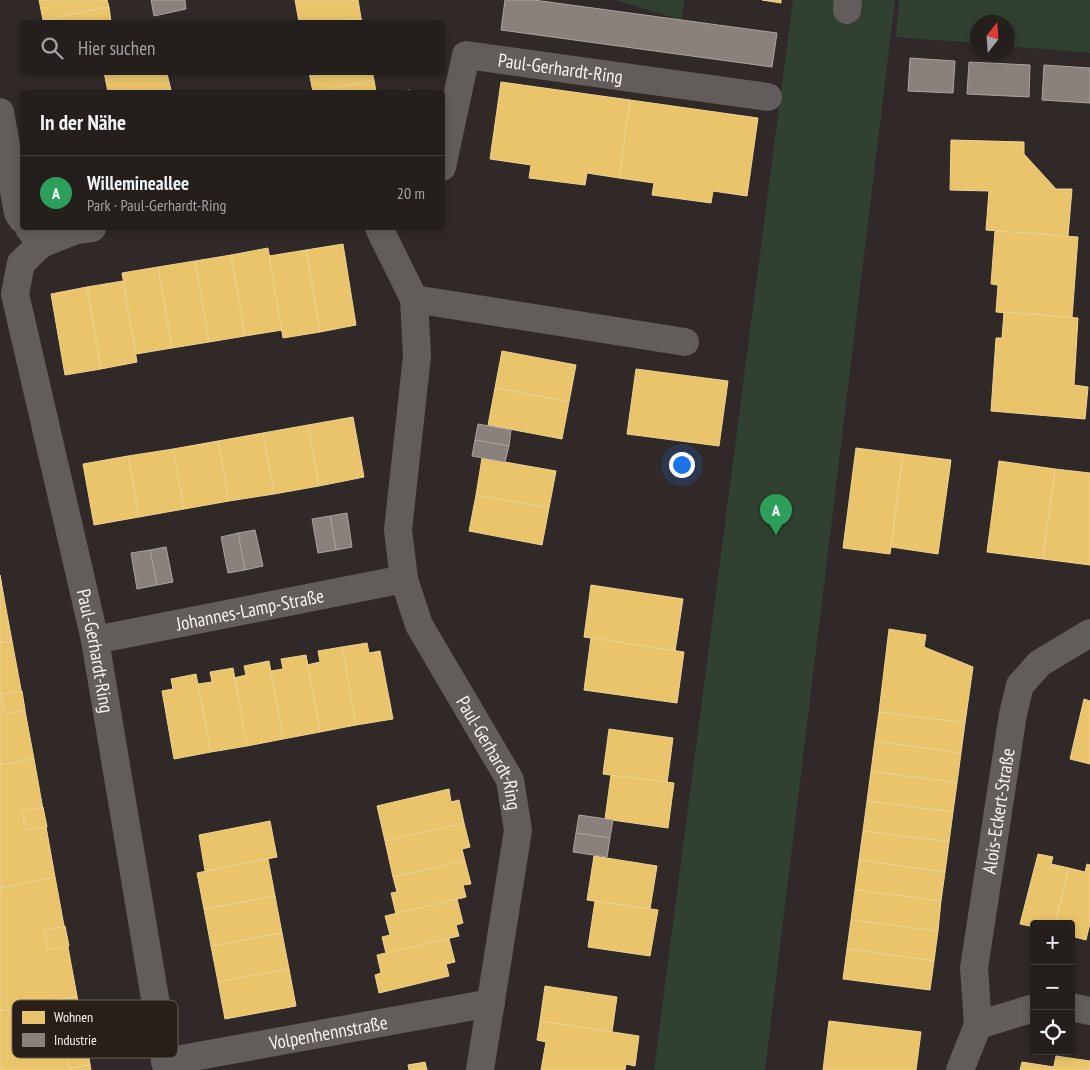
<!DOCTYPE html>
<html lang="de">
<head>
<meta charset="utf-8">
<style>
  :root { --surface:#241f1d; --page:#2c2726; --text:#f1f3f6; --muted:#a3a2a4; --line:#413d3b; --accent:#d93025 }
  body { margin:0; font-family:"PT Sans Narrow",sans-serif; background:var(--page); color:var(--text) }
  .controls { position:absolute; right:15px; bottom:15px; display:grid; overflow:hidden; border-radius:5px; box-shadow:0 2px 8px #0003 }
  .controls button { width:45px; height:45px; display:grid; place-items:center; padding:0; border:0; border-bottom:1px solid var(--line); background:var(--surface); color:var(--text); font:25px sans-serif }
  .compass { position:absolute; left:970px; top:15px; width:45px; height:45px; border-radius:50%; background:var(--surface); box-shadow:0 2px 8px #0003; rotate:17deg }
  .you { position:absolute; left:681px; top:464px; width:18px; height:18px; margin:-12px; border:4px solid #fff; border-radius:50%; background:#1a73e8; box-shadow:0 0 0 8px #1a73e833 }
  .badge { display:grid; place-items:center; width:32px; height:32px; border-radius:50%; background:var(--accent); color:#fff; font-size:16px; font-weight:700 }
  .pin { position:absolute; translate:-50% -41px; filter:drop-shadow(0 1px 2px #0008) }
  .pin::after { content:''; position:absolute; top:26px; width:18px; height:15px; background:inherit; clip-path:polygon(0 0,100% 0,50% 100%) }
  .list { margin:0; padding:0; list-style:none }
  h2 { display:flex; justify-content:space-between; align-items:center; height:65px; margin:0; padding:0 20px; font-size:21px }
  h2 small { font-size:16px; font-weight:400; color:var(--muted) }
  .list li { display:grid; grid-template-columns:32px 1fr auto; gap:15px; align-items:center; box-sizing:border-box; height:75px; padding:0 20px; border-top:1px solid var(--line) }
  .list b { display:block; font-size:19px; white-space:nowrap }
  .list p { margin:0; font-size:16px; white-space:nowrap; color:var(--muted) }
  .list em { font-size:16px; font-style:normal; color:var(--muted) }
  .icon { flex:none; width:28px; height:28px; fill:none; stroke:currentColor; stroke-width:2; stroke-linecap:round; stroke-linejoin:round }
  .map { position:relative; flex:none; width:1090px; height:1070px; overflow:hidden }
  .search { position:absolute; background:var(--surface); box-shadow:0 2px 8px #0003; left:20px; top:20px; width:425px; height:55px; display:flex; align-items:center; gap:12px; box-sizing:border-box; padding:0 18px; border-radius:5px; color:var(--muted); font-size:19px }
  .panel { position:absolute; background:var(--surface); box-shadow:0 2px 8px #0003; left:20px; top:90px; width:425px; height:140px; border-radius:5px }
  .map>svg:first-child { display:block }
</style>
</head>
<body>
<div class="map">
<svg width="1090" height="1070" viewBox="0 0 1090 1070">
  <rect width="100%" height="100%" fill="#302927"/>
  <!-- green -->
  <g fill="#314131">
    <polygon points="616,0 685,0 681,20"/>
    <polygon points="793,0 895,0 765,1070 654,1070"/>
    <polygon points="899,0 1090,0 1090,53 1008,46 1008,22 978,22 977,43 896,37"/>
  </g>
  <!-- homes -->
  <g fill="#e9c46a" stroke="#eed292">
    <polygon points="39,0 107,0 109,7 43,20"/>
    <polygon points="295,0 358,0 361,18 336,22 299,22"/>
    <polygon points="762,0 781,0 781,3"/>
    <polygon points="109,7 111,22 43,22 43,20"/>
    <polygon points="361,18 362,22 336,22"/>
    <polygon points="104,72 173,72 167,74 171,90 108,92"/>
    <polygon points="309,72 372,72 374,80 313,92"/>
    <polygon points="374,80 376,92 313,92"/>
    <polygon points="501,82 630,100 619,178 587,173 585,185 529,178 531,165 490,159"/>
    <polygon points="410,90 411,92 395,92"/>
    <polygon points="630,100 758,118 747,196 713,191 711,203 652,195 654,183 619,178"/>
    <polygon points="951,140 1024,142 1024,154 1056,189 1072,189 1068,236 986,230 989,191 950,190"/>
    <polygon points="995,231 1078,237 1072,318 996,312 998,285 991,284"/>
    <polygon points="343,244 356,325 320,332 306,250"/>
    <polygon points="268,248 282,330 245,336 231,255"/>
    <polygon points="306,250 320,332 283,338 269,256"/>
    <polygon points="231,255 245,336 209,342 195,261"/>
    <polygon points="195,261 209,342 172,348 158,267"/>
    <polygon points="158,267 172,348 136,354 122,273"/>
    <polygon points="123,281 137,362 101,369 87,287"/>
    <polygon points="87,287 101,369 65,375 51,294"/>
    <polygon points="1004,312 1078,318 1074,385 1088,387 1085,419 991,411 996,338 1002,338"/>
    <polygon points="502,351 576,365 569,402 495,388"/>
    <polygon points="636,369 728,381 719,446 627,434"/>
    <polygon points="495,388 569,402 562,439 488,425"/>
    <polygon points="353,417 364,477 319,486 308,425"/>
    <polygon points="308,425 319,486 274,494 263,433"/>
    <polygon points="263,433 274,494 229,501 218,441"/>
    <polygon points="218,441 229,501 184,509 173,449"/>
    <polygon points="856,448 903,454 890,554 843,548"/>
    <polygon points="173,449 184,509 139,517 128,456"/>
    <polygon points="903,454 951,460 938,554 891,547"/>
    <polygon points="128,456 139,517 94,525 83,464"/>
    <polygon points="482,458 556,471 549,508 476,495"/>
    <polygon points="999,461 1055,469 1043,559 987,552"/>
    <polygon points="1055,469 1090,473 1090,565 1043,559"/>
    <polygon points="476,495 549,508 542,545 469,531"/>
    <polygon points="0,575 3,594 0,595"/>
    <polygon points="0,576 12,641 0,643"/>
    <polygon points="591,585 683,599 675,651 584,637"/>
    <polygon points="889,629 926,635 924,647 973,667 965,723 879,712"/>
    <polygon points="591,638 684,652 677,703 584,690"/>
    <polygon points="12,641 34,759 0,765 0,643"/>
    <polygon points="367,643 369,653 380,651 393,719 356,725 342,647"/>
    <polygon points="342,647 356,725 320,732 307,665 320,662 318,651"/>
    <polygon points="306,655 320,732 283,739 271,671 283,669 281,659"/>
    <polygon points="269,661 283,739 247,746 234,678 246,675 244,666"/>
    <polygon points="233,668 247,746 211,752 198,684 212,682 210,672"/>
    <polygon points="196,674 211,752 174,759 162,691 173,689 171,679"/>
    <polygon points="22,691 25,710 5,714 1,694"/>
    <polygon points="1084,699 1090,701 1090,764 1070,759"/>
    <polygon points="879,712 965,723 961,753 875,741"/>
    <polygon points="609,729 673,738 667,783 603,774"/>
    <polygon points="875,741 961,753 957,783 871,771"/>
    <polygon points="34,759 55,877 0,888 0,765"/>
    <polygon points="871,771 957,783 953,812 867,801"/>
    <polygon points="611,775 674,783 668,828 605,819"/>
    <polygon points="449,789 451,802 459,800 464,823 385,841 377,806"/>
    <polygon points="867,801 953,812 949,842 863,831"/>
    <polygon points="43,807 47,827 26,830 22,811"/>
    <polygon points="270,821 277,857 205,871 199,835"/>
    <polygon points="464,823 470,847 462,849 465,861 393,877 385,841"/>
    <polygon points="863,831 949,842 945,872 859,860"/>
    <polygon points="1038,854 1053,857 1051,864 1069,868 1055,924 1034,924 1034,927 1020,924"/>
    <polygon points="594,856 657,866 650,909 587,900"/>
    <polygon points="268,859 275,896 204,909 197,873"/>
    <polygon points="859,860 945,872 941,901 855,890"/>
    <polygon points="465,861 471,884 463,885 466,897 396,914 391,893 397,892 393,877"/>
    <polygon points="1087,864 1090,865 1090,923 1086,940 1071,936 1071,924 1055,924 1069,868 1085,872"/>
    <polygon points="55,877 77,996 0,1011 0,888"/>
    <polygon points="855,890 941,901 938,931 851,920"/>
    <polygon points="275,896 282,933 211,946 204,909"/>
    <polygon points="457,899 463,923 456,925 459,936 386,953 382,937 390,935 385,916"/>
    <polygon points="595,901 658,910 650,956 588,947"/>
    <polygon points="851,920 938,931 934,961 847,949"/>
    <polygon points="65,926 69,946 48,950 44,930"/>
    <polygon points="282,933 289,969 218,982 211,946"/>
    <polygon points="449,939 455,962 446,964 449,976 379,993 375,975 381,973 377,955"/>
    <polygon points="847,949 934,961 930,990 843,979"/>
    <polygon points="289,969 296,1006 225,1019 218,982"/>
    <polygon points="545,986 617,997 612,1032 540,1021"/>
    <polygon points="77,996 91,1070 0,1070 0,1011"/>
    <polygon points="540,1021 639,1036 635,1066 626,1064 625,1070 541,1070 546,1042 537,1040"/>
    <polygon points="829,1021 921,1032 916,1070 823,1070"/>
    <polygon points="87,1044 90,1065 69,1068 66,1048"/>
    <polygon points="1056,1056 1090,1061 1090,1070 1053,1070"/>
    <polygon points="425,1062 427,1070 409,1070 408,1065"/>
    <polygon points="1022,1062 1054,1067 1053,1070 1020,1070"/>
  </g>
  <!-- industry -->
  <g fill="#8a817c" stroke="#aca39e">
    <polygon points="151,0 185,0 186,9 154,16"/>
    <polygon points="505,0 534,0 777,33 772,67 501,30"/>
    <polygon points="910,58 955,61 953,93 908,91"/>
    <polygon points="969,62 1030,65 1029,97 967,94"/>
    <polygon points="1044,65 1090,68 1090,103 1042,100"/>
    <polygon points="478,424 511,430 509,446 475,440"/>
    <polygon points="475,440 509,446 505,462 472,456"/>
    <polygon points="347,513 352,547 336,550 330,516"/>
    <polygon points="330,516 336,550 318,553 312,519"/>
    <polygon points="255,530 263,566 245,570 238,533"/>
    <polygon points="238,533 245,570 228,573 221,537"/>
    <polygon points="166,547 173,582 157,585 150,550"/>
    <polygon points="150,550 157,585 137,589 131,553"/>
    <polygon points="579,815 613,820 610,838 576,833"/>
    <polygon points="576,833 610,838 607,857 573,852"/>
  </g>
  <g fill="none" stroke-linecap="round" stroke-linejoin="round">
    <!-- street -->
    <g stroke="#625d5a" stroke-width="28">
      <polyline points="847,10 848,0"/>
      <polyline points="0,112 18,213 22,219"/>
      <path id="s1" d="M442,167L466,55L768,97"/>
      <path id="s2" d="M29,228L41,244L21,263L15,294L95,640L167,1070"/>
      <path id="s3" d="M379,228L414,299L417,356L398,530L404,579L419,625L510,780L518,830L480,1070"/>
      <polyline points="41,244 76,230 92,228"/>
      <polyline points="414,299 685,342"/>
      <path id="s4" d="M95,640L404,579"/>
      <polyline points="1071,1007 1090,1011"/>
      <path id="s5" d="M978,1025L974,968L1013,714L1020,685L1040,663L1090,633"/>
      <path id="s6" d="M165,1062L491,1003"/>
      <polyline points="960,1070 978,1025 1034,1008"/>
    </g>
  </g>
  <g text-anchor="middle" stroke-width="5" stroke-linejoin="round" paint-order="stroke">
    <!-- street labels -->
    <g font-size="19" fill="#faf2ef" stroke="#291f19">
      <text dy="7" stroke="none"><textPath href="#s1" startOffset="210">Paul-Gerhardt-Ring</textPath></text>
      <text dy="7" stroke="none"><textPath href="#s4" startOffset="158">Johannes-Lamp-Straße</textPath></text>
      <text dy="7" stroke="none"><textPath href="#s2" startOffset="445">Paul-Gerhardt-Ring</textPath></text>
      <text dy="7" stroke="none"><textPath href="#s3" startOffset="556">Paul-Gerhardt-Ring</textPath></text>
      <text dy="7" stroke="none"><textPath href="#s5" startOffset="216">Alois-Eckert-Straße</textPath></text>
      <text dy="7" stroke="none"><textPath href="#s6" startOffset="166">Volpenhennstraße</textPath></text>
    </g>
  </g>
  <!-- legend -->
  <rect x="12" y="1000" width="166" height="58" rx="8" fill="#291f19" stroke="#685e59" stroke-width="1"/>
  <rect x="22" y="1011" width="23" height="13" fill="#e9c46a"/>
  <rect x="22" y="1033" width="23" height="14" fill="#8a817c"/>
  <g font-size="14" fill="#faf2ef">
    <text x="54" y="1022">Wohnen</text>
    <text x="54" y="1045">Industrie</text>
  </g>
</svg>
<div class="controls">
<button>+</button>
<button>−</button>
<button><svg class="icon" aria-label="locate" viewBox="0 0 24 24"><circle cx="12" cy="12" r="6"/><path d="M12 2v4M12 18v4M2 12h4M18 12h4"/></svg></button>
</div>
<svg class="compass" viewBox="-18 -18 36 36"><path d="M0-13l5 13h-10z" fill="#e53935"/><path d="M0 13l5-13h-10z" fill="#a3a2a4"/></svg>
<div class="you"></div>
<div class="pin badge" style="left:776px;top:535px;background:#2e9e5b">A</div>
<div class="search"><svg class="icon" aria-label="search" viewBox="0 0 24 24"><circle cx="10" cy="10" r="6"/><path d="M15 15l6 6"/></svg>Hier suchen</div>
<section class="panel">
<h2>In der Nähe<small></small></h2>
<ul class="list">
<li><span class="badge" style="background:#2e9e5b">A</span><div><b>Willemineallee</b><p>Park · Paul-Gerhardt-Ring</p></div><em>20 m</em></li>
</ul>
</section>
</div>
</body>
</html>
